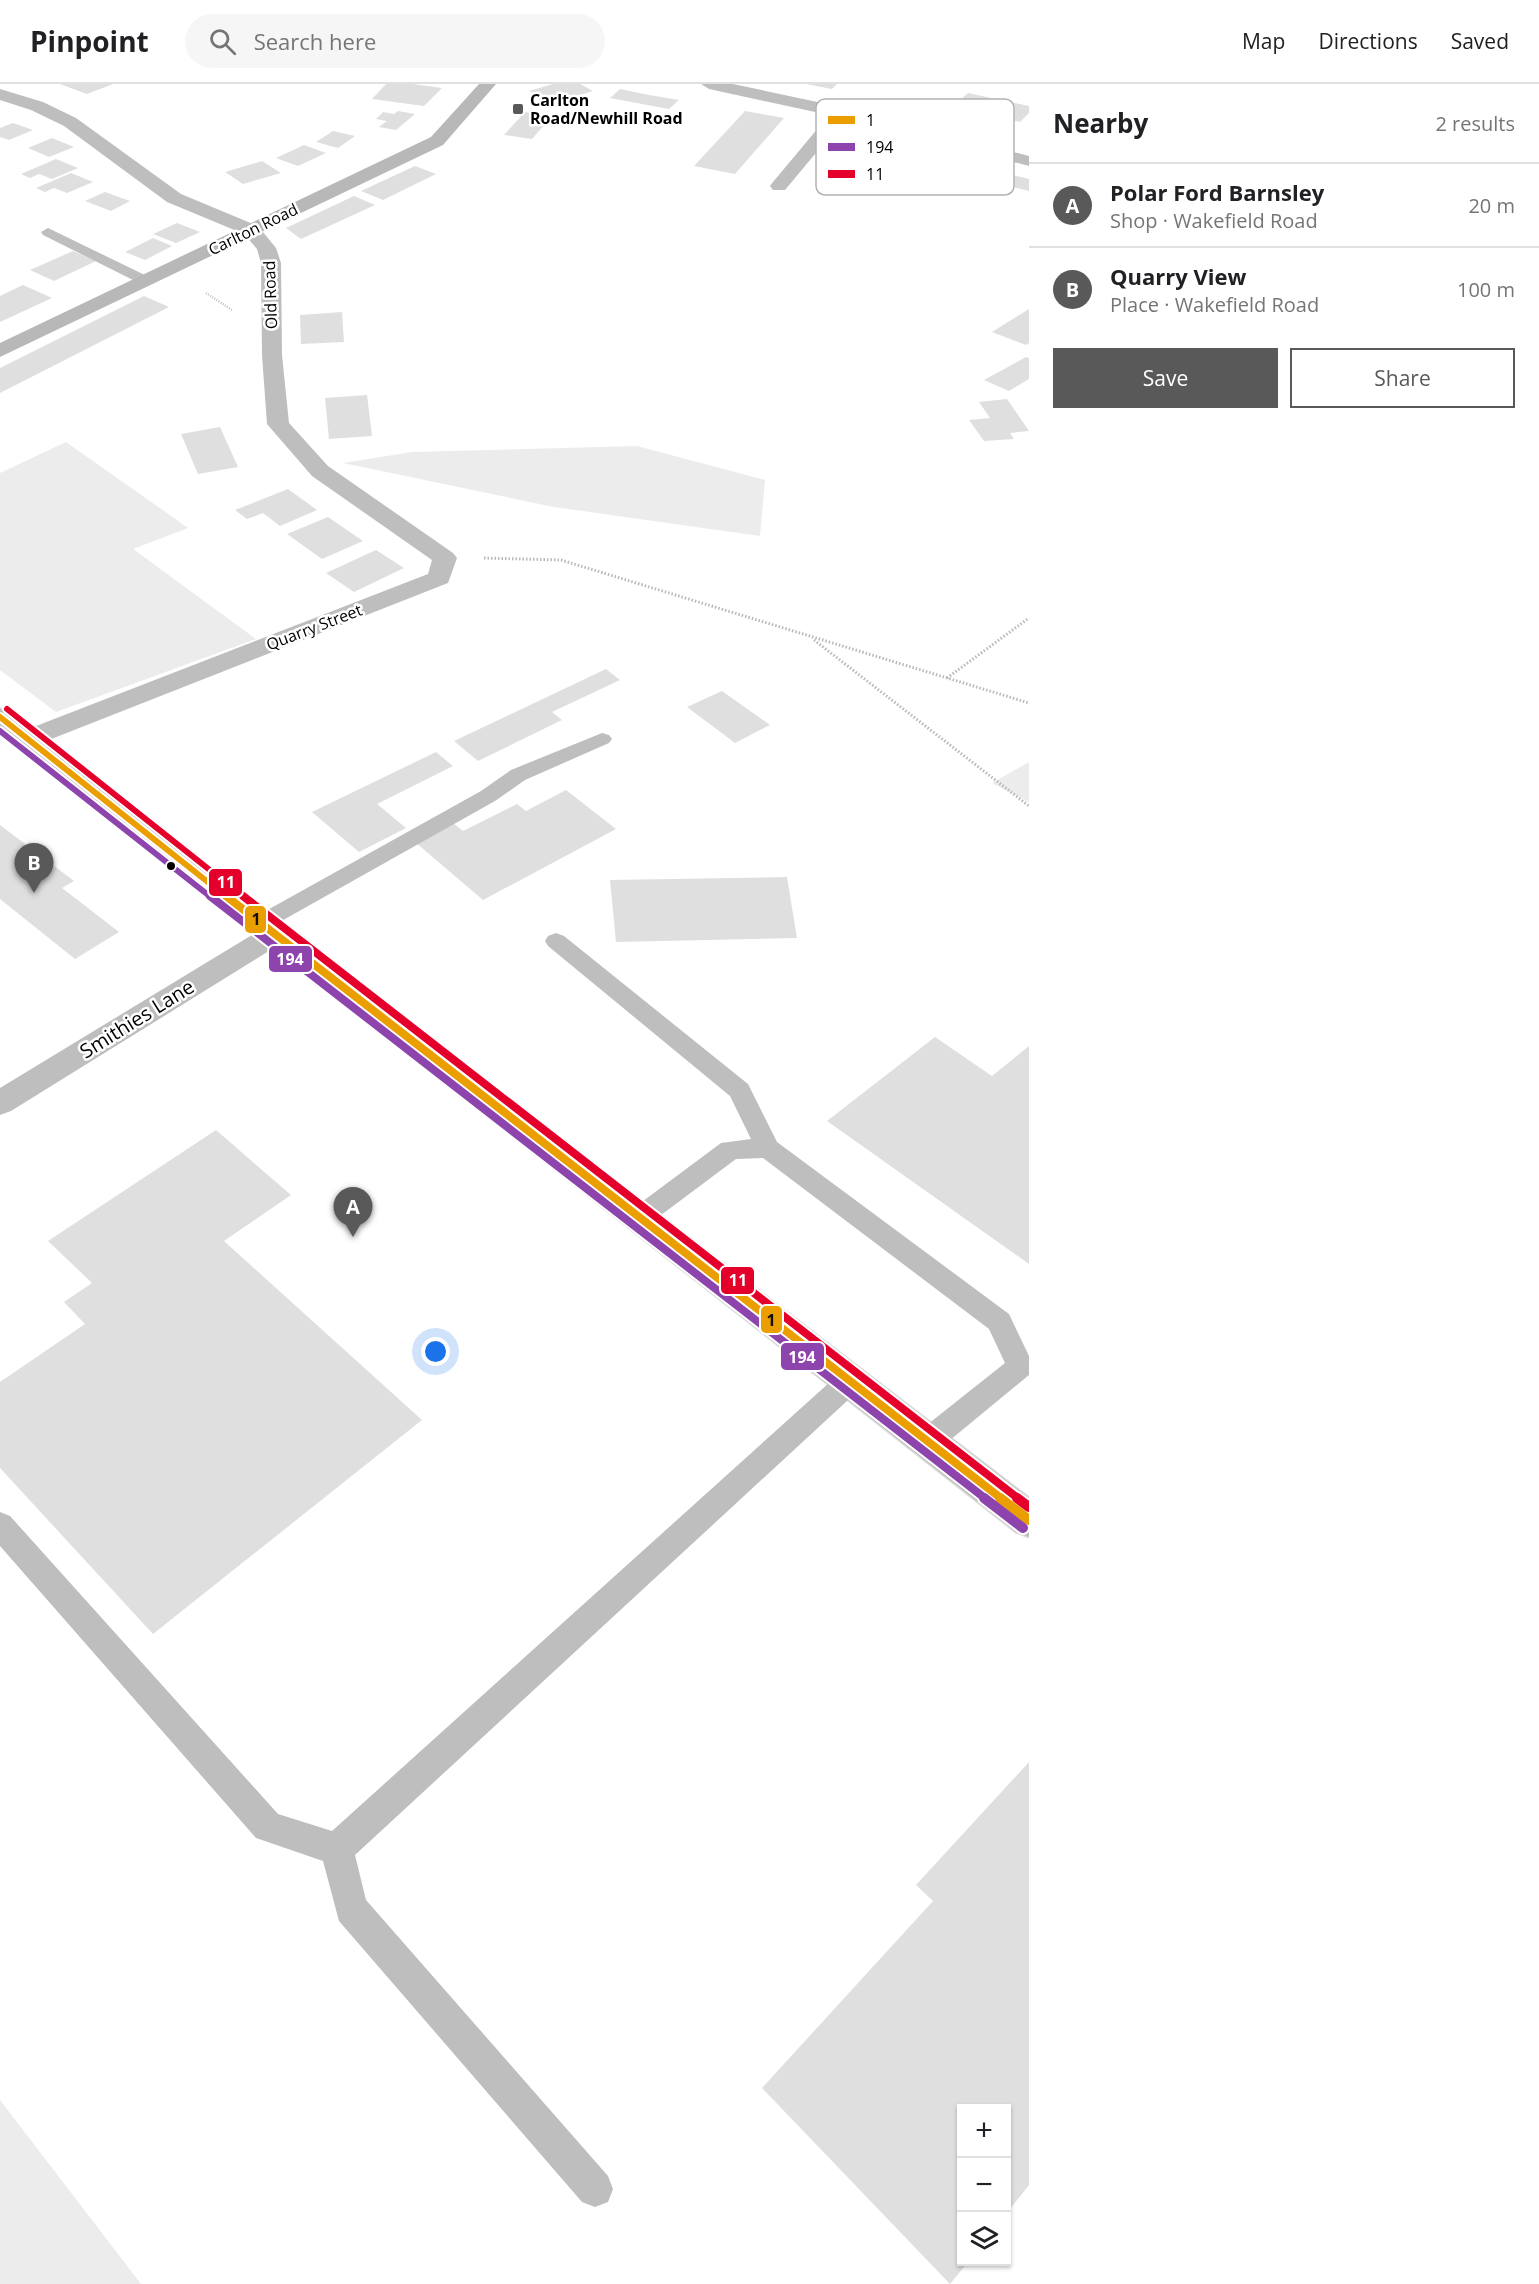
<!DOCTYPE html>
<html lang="en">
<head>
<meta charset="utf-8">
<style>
  :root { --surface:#fff; --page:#f6f6f6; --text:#202124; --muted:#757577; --line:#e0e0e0; --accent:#595959 }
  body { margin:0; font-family:"Open Sans",sans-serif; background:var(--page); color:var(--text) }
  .controls { position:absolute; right:18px; bottom:18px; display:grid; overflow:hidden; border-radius:0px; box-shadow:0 2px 4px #0004 }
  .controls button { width:54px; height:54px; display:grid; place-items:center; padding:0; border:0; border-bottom:2px solid var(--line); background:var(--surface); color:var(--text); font:30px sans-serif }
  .you { position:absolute; left:436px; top:1268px; width:21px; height:21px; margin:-15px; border:4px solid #fff; border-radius:50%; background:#1a73e8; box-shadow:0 0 0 9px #1a73e833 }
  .badge { display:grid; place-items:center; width:39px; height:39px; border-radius:50%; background:var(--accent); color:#fff; font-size:20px; font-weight:700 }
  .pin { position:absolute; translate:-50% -50px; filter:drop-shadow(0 2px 3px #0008) }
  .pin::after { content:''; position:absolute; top:32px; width:21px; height:18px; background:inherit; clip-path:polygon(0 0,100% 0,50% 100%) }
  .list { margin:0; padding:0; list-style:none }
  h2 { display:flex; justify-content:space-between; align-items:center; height:78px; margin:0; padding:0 24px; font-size:26px }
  h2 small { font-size:20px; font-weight:400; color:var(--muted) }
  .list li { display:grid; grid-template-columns:39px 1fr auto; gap:18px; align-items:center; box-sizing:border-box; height:84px; padding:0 24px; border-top:2px solid var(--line) }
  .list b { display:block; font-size:22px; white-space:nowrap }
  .list p { margin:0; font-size:20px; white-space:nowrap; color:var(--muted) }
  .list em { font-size:20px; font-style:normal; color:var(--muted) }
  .actions { display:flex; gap:12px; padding:18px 24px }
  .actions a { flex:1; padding:14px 0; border:2px solid var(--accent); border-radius:0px; text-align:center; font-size:21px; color:var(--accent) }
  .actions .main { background:var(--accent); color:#fff }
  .icon { flex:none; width:33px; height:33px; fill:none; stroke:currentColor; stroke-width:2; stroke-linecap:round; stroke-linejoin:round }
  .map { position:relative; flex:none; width:1029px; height:2200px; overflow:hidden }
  header { display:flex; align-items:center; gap:36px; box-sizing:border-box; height:84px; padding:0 30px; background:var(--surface); border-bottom:2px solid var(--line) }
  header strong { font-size:28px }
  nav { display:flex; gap:33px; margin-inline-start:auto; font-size:21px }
  .search { width:420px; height:54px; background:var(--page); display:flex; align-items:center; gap:15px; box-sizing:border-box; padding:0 21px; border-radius:33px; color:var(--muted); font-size:22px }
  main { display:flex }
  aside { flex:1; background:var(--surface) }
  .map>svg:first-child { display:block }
</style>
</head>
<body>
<header>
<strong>Pinpoint</strong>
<div class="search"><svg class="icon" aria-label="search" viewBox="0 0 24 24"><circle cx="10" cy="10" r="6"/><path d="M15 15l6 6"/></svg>Search here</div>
<nav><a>Map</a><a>Directions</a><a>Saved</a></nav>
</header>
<main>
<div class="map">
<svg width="1029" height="2200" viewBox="0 0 1029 2200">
  <rect width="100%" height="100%" fill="#fff"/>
  <!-- green -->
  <g fill="#ececec">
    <polygon points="66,358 188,444 133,465 256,555 56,628 0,586 0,389"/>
    <polygon points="637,362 765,396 760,452 554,423 343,379 412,368"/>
    <polygon points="1029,678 1029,718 992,699"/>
    <polygon points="0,2016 141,2200 0,2200"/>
  </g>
  <!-- building -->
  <g fill="#dfdfdf">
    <polygon points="60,0 113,0 87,10"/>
    <polygon points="386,0 413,0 442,4 424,22 372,15"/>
    <polygon points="553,0 580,0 593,7 553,19 529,7"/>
    <polygon points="806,0 837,0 832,5"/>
    <polygon points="620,5 649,11 679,16 669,25 610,14"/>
    <polygon points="968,9 1029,22 1029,29 1020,38 952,23"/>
    <polygon points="398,27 415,30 396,46 379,43 387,37 376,35 383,28 394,30"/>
    <polygon points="745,27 784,34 735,90 694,82"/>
    <polygon points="525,28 552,32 532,55 504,51"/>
    <polygon points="13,39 33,46 9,56 0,53 0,44"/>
    <polygon points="333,47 355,52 338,64 316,58"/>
    <polygon points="52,54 74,63 49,73 28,64"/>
    <polygon points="304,61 326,69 298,82 276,74"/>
    <polygon points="56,75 78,84 52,95 39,90 30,94 21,90"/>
    <polygon points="262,77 281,89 243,100 225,88"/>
    <polygon points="415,82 436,90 383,116 361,107"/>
    <polygon points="1002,88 1029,95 1029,107 990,97"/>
    <polygon points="71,89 93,98 67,109 54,104 45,108 36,104"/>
    <polygon points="105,108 130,117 111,127 85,117"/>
    <polygon points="354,112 375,121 301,155 286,144"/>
    <polygon points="177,139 200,148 176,159 153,150"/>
    <polygon points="153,154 172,162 145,176 125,168"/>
    <polygon points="73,167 96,177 54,197 30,186"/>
    <polygon points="23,201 52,214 0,238 0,212"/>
    <polygon points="144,212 169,223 0,309 0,284"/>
    <polygon points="1029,225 1029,259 1026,261 992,248"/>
    <polygon points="342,228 344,258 301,260 300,231"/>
    <polygon points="1026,273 1029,274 1029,295 1009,307 984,296"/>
    <polygon points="367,311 372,352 329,355 325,314"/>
    <polygon points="1007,315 1029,347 1010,349 1014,355 984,357 969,336 990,334 979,318"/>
    <polygon points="220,343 238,383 198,390 181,350"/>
    <polygon points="288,405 317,426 280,442 263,429 247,435 235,426"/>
    <polygon points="328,433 363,457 322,475 287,450"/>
    <polygon points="376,466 404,484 354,508 326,489"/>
    <polygon points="606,585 620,596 552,628 562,636 478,677 454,657"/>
    <polygon points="722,607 770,641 735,659 687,623"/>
    <polygon points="436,668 453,682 377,720 406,744 359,768 312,728"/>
    <polygon points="566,706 616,745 483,816 415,758 453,739 463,747 517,720 526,727"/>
    <polygon points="0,741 74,797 62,804 119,848 75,875 0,815"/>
    <polygon points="787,793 797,854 616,858 610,796"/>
    <polygon points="935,953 992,992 1029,962 1029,1180 827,1037"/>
    <polygon points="216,1046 291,1111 224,1157 422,1336 153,1550 0,1384 0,1298 85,1240 64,1218 92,1199 48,1157"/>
    <polygon points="1029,1678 1029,2101 1006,2130 1006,2024 962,2024 962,2178 968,2178 950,2200 762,2004 933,1817 916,1801"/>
  </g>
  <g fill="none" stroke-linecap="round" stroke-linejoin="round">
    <!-- primary casing -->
    <g stroke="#dbdbdb" stroke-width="3">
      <polygon id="primary" points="0,625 9,627 130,724 1029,1414 1029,1453 1016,1448 110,736 0,646"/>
    </g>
    <!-- path-far1 -->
    <polyline stroke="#b9b9b9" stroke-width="2" stroke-dasharray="1 1.5" stroke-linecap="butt" points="206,209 232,226"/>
    <!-- path -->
    <g stroke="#b9b9b9" stroke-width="3" stroke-dasharray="1.5 2" stroke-linecap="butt">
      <polyline points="484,474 561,476 1029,619"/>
      <polyline points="814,556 1029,722"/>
      <polyline points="947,594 1029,534"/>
    </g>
    <!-- service -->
    <g fill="#bebebe" fill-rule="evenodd">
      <polygon points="48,144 151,194 154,197 146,202 141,200 43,151 41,148"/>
      <polygon points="602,649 609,651 612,655 609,659 525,696 495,717 269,844 261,847 253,844 250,839 253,834 481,707 511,686"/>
      <polygon points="556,849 564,852 748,1000 777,1058 1009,1230 1029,1272 1029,1291 938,1366 928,1369 918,1366 914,1357 918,1348 1005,1279 989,1245 763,1074 736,1075 649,1140 640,1143 631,1140 627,1133 631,1126 721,1059 751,1055 730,1012 548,862 545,857 548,852"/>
      <polygon points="850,1285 860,1289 864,1297 860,1305 355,1771 366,1816 608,2092 613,2105 608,2118 595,2123 582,2118 339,1837 323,1777 256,1754 0,1462 0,1428 10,1432 278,1730 332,1747 840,1289"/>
    </g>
    <!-- minor -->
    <g fill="#bebebe" fill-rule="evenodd">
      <polygon points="701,0 733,0 841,23 1029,72 1029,82 845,34 785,106 773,106 770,102 773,98 829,31 709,5"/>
      <polygon points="0,5 43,18 76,34 181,110 258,142 276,164 281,179 282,271 289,339 328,382 453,469 457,474 448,499 36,661 27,663 18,661 14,655 18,649 428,490 432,476 312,392 267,340 262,271 261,179 257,165 244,150 167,118 64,42 31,26 0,16"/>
    </g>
    <!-- tertiary -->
    <polygon fill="#bebebe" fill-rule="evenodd" points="275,840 285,843 290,850 285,857 11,1027 0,1031 0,1004 265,843"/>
    <!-- secondary -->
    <polygon fill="#b8b8b8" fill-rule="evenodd" points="479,0 496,0 443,61 0,273 0,259 431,53"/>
    <!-- primary -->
    <use href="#primary" fill="#bebebe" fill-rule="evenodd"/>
    <!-- bus-1-far2 casing -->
    <g stroke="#fff" stroke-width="10">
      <polyline id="bus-1-far2" points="0,633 228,814"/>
    </g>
    <!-- bus-1-far1 casing -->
    <g stroke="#fff" stroke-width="12">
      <polyline id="bus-1-far1" points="226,812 1002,1415"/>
    </g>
    <!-- bus-1 casing -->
    <g stroke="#fff" stroke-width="14">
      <polyline id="bus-1" points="1000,1414 1029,1436"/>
    </g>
    <!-- bus-2-far2 casing -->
    <g stroke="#fff" stroke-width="10">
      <polyline id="bus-2-far2" points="0,647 212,814"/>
    </g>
    <!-- bus-2-far1 casing -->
    <g stroke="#fff" stroke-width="12">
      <polyline id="bus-2-far1" points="210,812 986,1415"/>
    </g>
    <!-- bus-2 casing -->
    <g stroke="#fff" stroke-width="14">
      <polyline id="bus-2" points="984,1414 1023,1444"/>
    </g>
    <!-- bus-3-far2 casing -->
    <g stroke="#fff" stroke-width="10">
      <polyline id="bus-3-far2" points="7,625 245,814"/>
    </g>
    <!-- bus-3-far1 casing -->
    <g stroke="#fff" stroke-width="12">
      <polyline id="bus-3-far1" points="243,812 1019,1415"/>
    </g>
    <!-- bus-3 casing -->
    <g stroke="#fff" stroke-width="14">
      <polyline id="bus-3" points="1017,1414 1029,1423"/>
    </g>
    <!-- bus-1-far2 -->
    <use href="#bus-1-far2" stroke="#eb9e00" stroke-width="6"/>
    <!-- bus-1-far1 -->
    <use href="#bus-1-far1" stroke="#eb9e00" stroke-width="8"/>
    <!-- bus-1 -->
    <use href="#bus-1" stroke="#eb9e00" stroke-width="10"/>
    <!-- bus-2-far2 -->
    <use href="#bus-2-far2" stroke="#8e44ad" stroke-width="6"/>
    <!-- bus-2-far1 -->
    <use href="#bus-2-far1" stroke="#8e44ad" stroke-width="8"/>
    <!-- bus-2 -->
    <use href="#bus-2" stroke="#8e44ad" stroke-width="10"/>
    <!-- bus-3-far2 -->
    <use href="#bus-3-far2" stroke="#e4002b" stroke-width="6"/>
    <!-- bus-3-far1 -->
    <use href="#bus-3-far1" stroke="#e4002b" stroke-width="8"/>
    <!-- bus-3 -->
    <use href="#bus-3" stroke="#e4002b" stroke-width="10"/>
  </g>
  <!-- markers -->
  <rect fill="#595959" stroke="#fff" stroke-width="2" x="512" y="19" width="12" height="12" rx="3"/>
  <circle fill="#000" stroke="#fff" stroke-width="2" cx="171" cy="782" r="5"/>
  <g text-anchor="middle" stroke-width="5" stroke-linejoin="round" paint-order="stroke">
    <!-- far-poi labels -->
    <g font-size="16" font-weight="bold" fill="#000" stroke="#fff" text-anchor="start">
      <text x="530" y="22">Carlton<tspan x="530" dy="18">Road/Newhill Road</tspan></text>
    </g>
    <!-- far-street labels -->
    <g font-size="16" fill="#000" stroke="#fff">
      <text transform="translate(253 145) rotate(-26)" y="6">Carlton Road</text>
      <text transform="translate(270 211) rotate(-92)" y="6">Old Road</text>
      <text transform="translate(314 543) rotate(-21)" y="6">Quarry Street</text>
    </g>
    <!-- street labels -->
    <g font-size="20" fill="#000" stroke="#fff">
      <text transform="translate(137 935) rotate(-32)" y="7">Smithies Lane</text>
    </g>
  </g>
  <!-- legend -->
  <rect x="816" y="15" width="198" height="96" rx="9" fill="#fff" stroke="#b2b2b2" stroke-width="1.5"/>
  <rect x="828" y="32" width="27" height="8" fill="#eb9e00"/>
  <rect x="828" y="59" width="27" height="8" fill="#8e44ad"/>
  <rect x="828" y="86" width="27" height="8" fill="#e4002b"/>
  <g font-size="16" fill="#000">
    <text x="866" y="42">1</text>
    <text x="866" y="69">194</text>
    <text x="866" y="96">11</text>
  </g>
  <g stroke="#fff" stroke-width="2">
    <rect x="208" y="784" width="35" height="29" rx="6" fill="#e4002b"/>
    <rect x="244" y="821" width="23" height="29" rx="6" fill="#eb9e00"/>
    <rect x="268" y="861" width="45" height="28" rx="6" fill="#8e44ad"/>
    <rect x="720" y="1182" width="35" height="29" rx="6" fill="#e4002b"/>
    <rect x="760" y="1221" width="23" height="29" rx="6" fill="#eb9e00"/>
    <rect x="780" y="1258" width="45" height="29" rx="6" fill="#8e44ad"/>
  </g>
  <g font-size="16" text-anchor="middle" font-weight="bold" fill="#fff">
    <text x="226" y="804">11</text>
    <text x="290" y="881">194</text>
    <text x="738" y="1202">11</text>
    <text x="802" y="1279">194</text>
  </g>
  <g font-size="16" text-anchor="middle" font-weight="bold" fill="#111">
    <text x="256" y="841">1</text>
    <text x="771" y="1242">1</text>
  </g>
</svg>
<div class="controls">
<button>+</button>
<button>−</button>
<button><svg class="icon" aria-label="layers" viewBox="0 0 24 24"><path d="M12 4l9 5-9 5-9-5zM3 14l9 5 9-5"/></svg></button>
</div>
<div class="you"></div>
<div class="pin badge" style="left:353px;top:1153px">A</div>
<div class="pin badge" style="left:34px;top:809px">B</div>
</div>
<aside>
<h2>Nearby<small>2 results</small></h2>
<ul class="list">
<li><span class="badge">A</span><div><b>Polar Ford Barnsley</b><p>Shop · Wakefield Road</p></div><em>20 m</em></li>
<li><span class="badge">B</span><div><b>Quarry View</b><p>Place · Wakefield Road</p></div><em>100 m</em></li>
</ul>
<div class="actions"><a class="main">Save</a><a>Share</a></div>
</aside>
</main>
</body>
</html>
